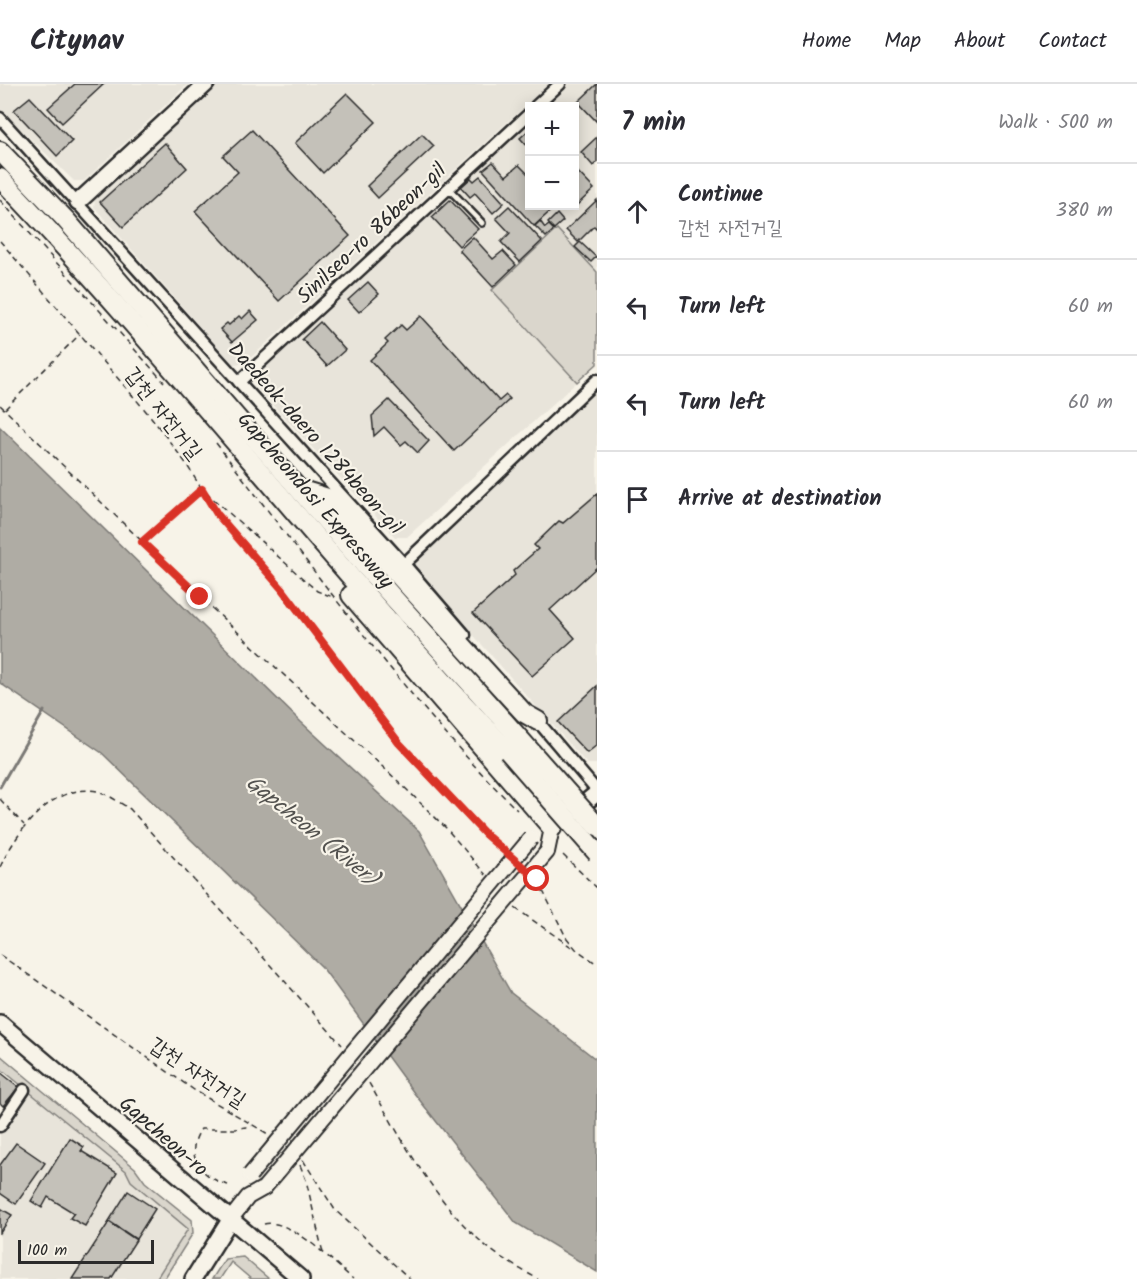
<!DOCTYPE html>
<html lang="en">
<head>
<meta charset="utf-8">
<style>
  :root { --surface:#fff; --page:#f7f7f7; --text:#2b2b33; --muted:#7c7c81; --line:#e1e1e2 }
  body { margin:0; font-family:Kalam,"Poor Story",sans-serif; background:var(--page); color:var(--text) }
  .controls { position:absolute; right:18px; top:18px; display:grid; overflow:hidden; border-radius:0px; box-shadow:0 3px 15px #0003 }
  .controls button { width:54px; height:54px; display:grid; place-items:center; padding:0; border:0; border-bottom:2px solid var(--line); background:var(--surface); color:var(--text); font:30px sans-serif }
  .scale { position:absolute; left:18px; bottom:15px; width:136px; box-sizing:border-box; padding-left:6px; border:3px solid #2b2b2b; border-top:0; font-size:16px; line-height:21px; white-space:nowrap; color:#2b2b2b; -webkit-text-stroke:4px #f7f3e8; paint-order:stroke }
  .stop { position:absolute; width:18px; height:18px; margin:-14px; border:4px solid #d93025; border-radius:50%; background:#fff }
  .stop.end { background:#d93025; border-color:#fff; box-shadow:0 2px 6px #0008 }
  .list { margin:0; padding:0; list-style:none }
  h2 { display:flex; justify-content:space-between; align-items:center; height:78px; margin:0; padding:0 24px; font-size:26px }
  h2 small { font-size:20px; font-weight:400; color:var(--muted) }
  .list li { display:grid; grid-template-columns:39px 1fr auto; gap:18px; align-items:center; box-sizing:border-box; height:96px; padding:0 24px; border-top:2px solid var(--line) }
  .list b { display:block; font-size:22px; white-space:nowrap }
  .list p { margin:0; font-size:20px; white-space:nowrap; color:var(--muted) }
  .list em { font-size:20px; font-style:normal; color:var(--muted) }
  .icon { flex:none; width:33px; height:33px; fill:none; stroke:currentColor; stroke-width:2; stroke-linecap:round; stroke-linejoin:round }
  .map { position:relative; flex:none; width:597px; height:1195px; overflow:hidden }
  header { display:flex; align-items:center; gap:36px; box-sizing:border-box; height:84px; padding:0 30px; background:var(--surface); border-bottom:2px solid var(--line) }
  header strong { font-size:28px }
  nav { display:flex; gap:33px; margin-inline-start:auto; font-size:21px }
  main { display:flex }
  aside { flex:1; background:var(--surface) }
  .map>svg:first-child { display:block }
</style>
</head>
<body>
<header>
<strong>Citynav</strong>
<nav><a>Home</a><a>Map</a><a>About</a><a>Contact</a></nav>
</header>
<main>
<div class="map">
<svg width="597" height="1195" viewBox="0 0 597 1195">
  <rect width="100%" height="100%" fill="#f7f3e8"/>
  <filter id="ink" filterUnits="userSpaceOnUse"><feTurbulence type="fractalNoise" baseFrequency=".0167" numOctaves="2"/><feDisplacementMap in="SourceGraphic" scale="12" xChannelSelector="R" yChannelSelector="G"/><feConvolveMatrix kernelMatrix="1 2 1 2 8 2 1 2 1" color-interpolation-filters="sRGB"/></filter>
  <g filter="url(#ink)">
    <!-- built -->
    <g fill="#e8e4da">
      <polygon points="0,0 188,0 84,97 74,97 0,25"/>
      <polygon points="218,0 549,0 245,279 233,280 94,123 95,116"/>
      <polygon points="569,0 597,0 597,188 557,146 492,206 577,298 407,453 395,453 255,302 255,290 448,112 479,144 486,138 455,106 529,36 530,122 574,122 574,22 545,22"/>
      <polygon points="597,306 597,680 587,680 416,486 416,475"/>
      <polygon points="28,1007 126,1087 131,1097 188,1145 156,1195 0,1195 0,1049"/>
    </g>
    <!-- green -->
    <g fill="#dad6cc" stroke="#82807c" stroke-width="1.5">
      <polygon points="557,145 597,188 597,280 577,298 492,206"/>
      <polygon points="0,971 135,1084 145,1098 192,1136 193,1149 164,1195 156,1195 188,1145 131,1097 126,1087 0,984"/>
      <polygon points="243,1173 269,1195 251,1195 231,1178 220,1195 212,1195 225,1175"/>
    </g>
    <!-- water -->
    <polygon fill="#afaca4" stroke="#7a7874" stroke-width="1.5" points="0,343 301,638 419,747 511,909 597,976 597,1188 516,1139 414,1009 322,883 102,669 0,599"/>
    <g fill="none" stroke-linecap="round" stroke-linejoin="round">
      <!-- stream -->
      <polyline stroke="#7a7874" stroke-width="3" points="0,703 44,627"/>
    </g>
    <!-- building -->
    <g fill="#c4c1b9" stroke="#2b2b2b" stroke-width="1.5">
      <polygon points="75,0 104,0 62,39 48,24"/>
      <polygon points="597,0 597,38 578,18"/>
      <polygon points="347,9 376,38 323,89 295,59"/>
      <polygon points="30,13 72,57 57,72 14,26"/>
      <polygon points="530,45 530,65 520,54"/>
      <polygon points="252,46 350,152 279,217 195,127 238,88 223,72"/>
      <polygon points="422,50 434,62 378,114 367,102"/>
      <polygon points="597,53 597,78 593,82 581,68"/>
      <polygon points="165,59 187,84 123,143 100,118"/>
      <polygon points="493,78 506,92 519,81 530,92 530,122 556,122 534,142 483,86"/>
      <polygon points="574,84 594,105 577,121 574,118"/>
      <polygon points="480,92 504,119 493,129 475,109 470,113 461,103 471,94 474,97"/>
      <polygon points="450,116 478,145 459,162 432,133"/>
      <polygon points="597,116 597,145 594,142 578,158 566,146"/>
      <polygon points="509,122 542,157 520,178 501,158 510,149 496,134"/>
      <polygon points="557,130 563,137 554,145 548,139"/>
      <polygon points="540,137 545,144 549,141 554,146 546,153 535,142"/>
      <polygon points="473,153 493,175 503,167 516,181 493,203 459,166"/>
      <polygon points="580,158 596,173 591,178 575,163"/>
      <polygon points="368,198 379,210 359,228 348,216"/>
      <polygon points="250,227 258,236 232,258 220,245 227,239 229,241 239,232 242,235"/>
      <polygon points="421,232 499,317 506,311 510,315 454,367 370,276 388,259 385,256 401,241 406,246"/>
      <polygon points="320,238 345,266 327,282 302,255"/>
      <polygon points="389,316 429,357 418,369 406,357 401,361 384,343 374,352 372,332"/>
      <polygon points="597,410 597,483 550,526 575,554 532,592 473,529 515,491 513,487 538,465 534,461 559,437 563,439"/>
      <polygon points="597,602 597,661 587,669 558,638"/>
      <polygon points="0,988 19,1003 3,1022 0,1019"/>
      <polygon points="70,1054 84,1063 81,1067 117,1089 85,1142 70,1134 74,1129 48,1113 42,1124 31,1117"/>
      <polygon points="16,1059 45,1079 16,1120 0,1109 0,1081"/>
      <polygon points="128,1107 155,1125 136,1155 109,1137"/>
      <polygon points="0,1124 12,1131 0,1149"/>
      <polygon points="109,1138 136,1156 111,1195 72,1195"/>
    </g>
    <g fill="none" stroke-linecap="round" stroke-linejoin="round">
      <!-- service casing -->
      <g stroke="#2b2b2b" stroke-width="10">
        <polyline id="service" points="448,104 482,139"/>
      </g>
      <!-- minor casing -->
      <g stroke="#2b2b2b" stroke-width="15">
        <g id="minor">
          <polyline points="536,22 560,0"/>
          <polyline points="0,34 404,480 465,551"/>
          <polyline points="239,298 530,29"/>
          <polyline points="404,480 597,296"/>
          <polyline points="535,634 597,707"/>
          <polyline points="0,1042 24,1006"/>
        </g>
      </g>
      <!-- tertiary casing -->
      <g stroke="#2b2b2b" stroke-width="18">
        <g id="tertiary">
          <polyline points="547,768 552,744"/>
          <polyline points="230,1136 248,1113 264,1104"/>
        </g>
      </g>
      <!-- secondary casing -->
      <g stroke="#2b2b2b" stroke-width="20">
        <g id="secondary">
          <polyline points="78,118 206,0"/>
          <polyline points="571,730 597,709"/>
          <polyline points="0,939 301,1195"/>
          <polyline points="193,1195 230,1136"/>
        </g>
      </g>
      <!-- trunk casing -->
      <g stroke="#2b2b2b" stroke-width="22">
        <g id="trunk">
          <polyline points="0,67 65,135 365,482 520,655"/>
          <path d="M0,94C176,279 332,482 508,667"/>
          <polyline points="299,405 328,414 524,629 538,637"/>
          <polyline points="351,511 552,744"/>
        </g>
      </g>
      <!-- path -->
      <g stroke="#2b2b2b" stroke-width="1.5" stroke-dasharray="6 4.5" stroke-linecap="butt">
        <polyline points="0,116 164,298"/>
        <polyline points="0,157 151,333 185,378 217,430 282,505 399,659 435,699 505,768"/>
        <polyline points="0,321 200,513 399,698 446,744 486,791"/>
        <polyline points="5,325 80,250"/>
        <path d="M216,359C313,484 405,614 517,726"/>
        <polyline points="143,458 202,405 317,507 333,513"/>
        <polyline points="0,715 24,741"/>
        <polyline points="563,771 597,804"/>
        <path d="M0,783C17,748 51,699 97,707C108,710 120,719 130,725L342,961"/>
        <polyline points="538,797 566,853 576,865 597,880"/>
        <polyline points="515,824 573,864"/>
        <polyline points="0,871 194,1006 268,1050"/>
        <path d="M369,999C402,1056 438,1124 491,1166C505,1177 522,1186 538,1195"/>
        <polyline points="303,1076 335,1126 410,1195"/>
        <polyline points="300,1081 306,1096 323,1169"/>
        <path d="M228,1101C201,1093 183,1072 201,1045H235L252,1042"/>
        <path d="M264,1140C290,1133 334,1179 353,1195"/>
      </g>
      <!-- service -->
      <use href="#service" stroke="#f7f3e8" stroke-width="5"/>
      <!-- minor -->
      <use href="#minor" stroke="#f7f3e8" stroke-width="10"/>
      <!-- tertiary -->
      <use href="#tertiary" stroke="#f7f3e8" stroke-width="14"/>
      <!-- secondary -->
      <use href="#secondary" stroke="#f7f3e8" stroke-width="15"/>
      <!-- trunk -->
      <use href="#trunk" stroke="#f7f3e8" stroke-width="18"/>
      <!-- tertiary-bridge casing -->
      <g stroke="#2b2b2b" stroke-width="18" stroke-linecap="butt">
        <g id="tertiary-bridge">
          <polyline points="250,1091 531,754"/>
          <polyline points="264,1104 547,768"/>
        </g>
      </g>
      <!-- trunk-bridge casing -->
      <g stroke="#2b2b2b" stroke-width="22" stroke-linecap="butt">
        <g id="trunk-bridge">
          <polyline points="520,655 597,742"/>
          <polyline points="508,667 597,769"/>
        </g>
      </g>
      <!-- tertiary-bridge -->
      <use href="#tertiary-bridge" stroke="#f7f3e8" stroke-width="14"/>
      <!-- trunk-bridge -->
      <use href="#trunk-bridge" stroke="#f7f3e8" stroke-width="18"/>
    </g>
  </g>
  <g fill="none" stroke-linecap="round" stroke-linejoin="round" filter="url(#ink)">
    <!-- route -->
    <polyline stroke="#d93025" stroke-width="8" points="200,513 142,458 202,405 217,430 282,505 399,659 486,751 537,795"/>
  </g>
  <g text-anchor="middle" stroke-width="4.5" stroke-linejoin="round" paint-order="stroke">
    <!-- street labels -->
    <g font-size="21" fill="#2b2b2b" stroke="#f7f3e8">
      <text transform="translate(371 149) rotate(-43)" y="7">Sinilseo-ro 86beon-gil</text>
      <text transform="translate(164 329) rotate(52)" y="7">갑천 자전거길</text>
      <text transform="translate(316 354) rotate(48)" y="7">Daedeok-daero 1284beon-gil</text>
      <text transform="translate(316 416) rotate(49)" y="7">Gapcheondosi Expressway</text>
      <text transform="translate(198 988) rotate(33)" y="7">갑천 자전거길</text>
      <text transform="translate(164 1052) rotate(41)" y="7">Gapcheon-ro</text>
    </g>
    <!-- water labels -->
    <g font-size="22" font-style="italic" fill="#53524f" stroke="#f7f3e8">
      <text transform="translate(313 746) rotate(39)" y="8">Gapcheon (River)</text>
    </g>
  </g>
</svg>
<div class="controls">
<button>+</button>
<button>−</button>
</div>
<div class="scale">100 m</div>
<div class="stop" style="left:537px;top:795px"></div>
<div class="stop end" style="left:200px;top:513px"></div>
</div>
<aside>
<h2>7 min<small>Walk · 500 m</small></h2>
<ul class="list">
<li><svg class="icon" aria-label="ahead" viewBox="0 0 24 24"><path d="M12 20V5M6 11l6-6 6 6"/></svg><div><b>Continue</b><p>갑천 자전거길</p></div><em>380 m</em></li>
<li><svg class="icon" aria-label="left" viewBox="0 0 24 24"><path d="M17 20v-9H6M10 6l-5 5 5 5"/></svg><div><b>Turn left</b></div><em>60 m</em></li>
<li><svg class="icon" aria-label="left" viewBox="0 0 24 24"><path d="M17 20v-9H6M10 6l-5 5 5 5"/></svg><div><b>Turn left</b></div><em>60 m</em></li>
<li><svg class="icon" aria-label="arrive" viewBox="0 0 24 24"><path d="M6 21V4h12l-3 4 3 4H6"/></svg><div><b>Arrive at destination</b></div></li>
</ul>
</aside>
</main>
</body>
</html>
